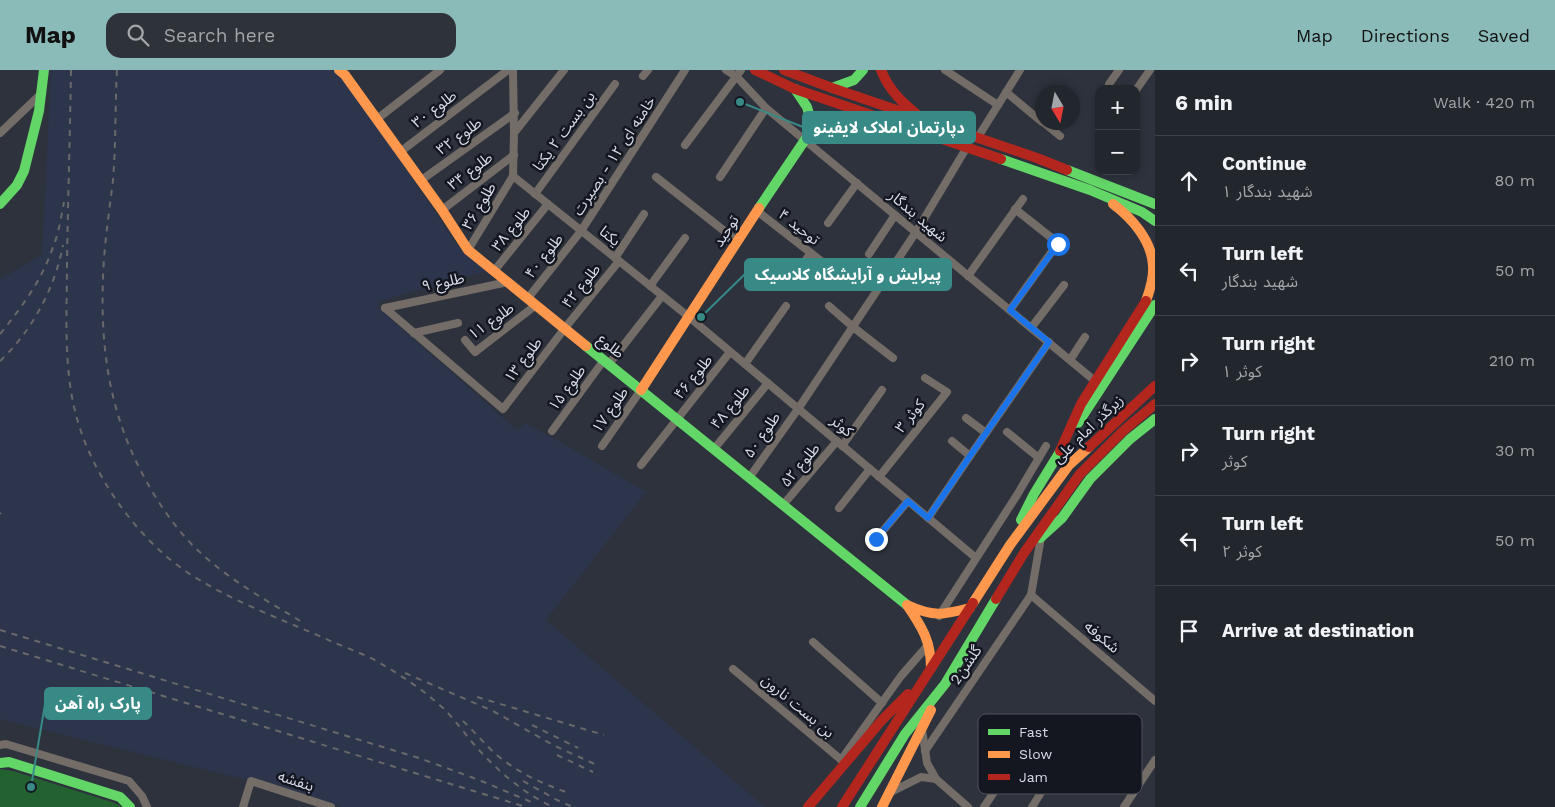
<!DOCTYPE html>
<html lang="en">
<head>
<meta charset="utf-8">
<style>
  :root { --surface:#22262d; --page:#2e3239; --text:#f1f3f6; --muted:#a2a5aa; --line:#3f4349; --accent:#8bbbb9 }
  body { margin:0; font-family:"Work Sans","Noto Sans Arabic",sans-serif; background:var(--page); color:var(--text) }
  .controls { position:absolute; right:15px; top:15px; display:grid; overflow:hidden; border-radius:10px; box-shadow:0 2px 8px #0003 }
  .controls button { width:45px; height:45px; display:grid; place-items:center; padding:0; border:0; border-bottom:1px solid var(--line); background:var(--surface); color:var(--text); font:25px sans-serif }
  .compass { position:absolute; left:1035px; top:15px; width:45px; height:45px; border-radius:50%; background:var(--surface); box-shadow:0 2px 8px #0003; rotate:170deg }
  .stop { position:absolute; width:15px; height:15px; margin:-11px; border:4px solid #1a73e8; border-radius:50%; background:#fff }
  .stop.end { background:#1a73e8; border-color:#fff; box-shadow:0 1px 5px #0008 }
  .list { margin:0; padding:0; list-style:none }
  h2 { display:flex; justify-content:space-between; align-items:center; height:65px; margin:0; padding:0 20px; font-size:21px }
  h2 small { font-size:16px; font-weight:400; color:var(--muted) }
  .list li { display:grid; grid-template-columns:32px 1fr auto; gap:15px; align-items:center; box-sizing:border-box; height:90px; padding:0 20px; border-top:1px solid var(--line) }
  .list b { display:block; font-size:19px; white-space:nowrap }
  .list p { margin:0; font-size:16px; white-space:nowrap; color:var(--muted) }
  .list em { font-size:16px; font-style:normal; color:var(--muted) }
  .icon { flex:none; width:28px; height:28px; fill:none; stroke:currentColor; stroke-width:2; stroke-linecap:round; stroke-linejoin:round }
  .map { position:relative; flex:none; width:1155px; height:737px; overflow:hidden }
  header { display:flex; align-items:center; gap:30px; box-sizing:border-box; height:70px; padding:0 25px; background:var(--accent); color:#111 }
  header strong { font-size:24px }
  nav { display:flex; gap:28px; margin-inline-start:auto; font-size:18px }
  .search { width:350px; height:45px; background:var(--page); display:flex; align-items:center; gap:12px; box-sizing:border-box; padding:0 18px; border-radius:15px; color:var(--muted); font-size:19px }
  main { display:flex }
  aside { flex:1; background:var(--surface) }
  .map>svg:first-child { display:block }
</style>
</head>
<body>
<header>
<strong>Map</strong>
<div class="search"><svg class="icon" aria-label="search" viewBox="0 0 24 24"><circle cx="10" cy="10" r="6"/><path d="M15 15l6 6"/></svg>Search here</div>
<nav><a>Map</a><a>Directions</a><a>Saved</a></nav>
</header>
<main>
<div class="map">
<svg width="1155" height="737" viewBox="0 0 1155 737">
  <rect width="100%" height="100%" fill="#2d323c"/>
  <!-- built -->
  <polygon fill="#2c354c" points="51,0 335,0 354,22 458,176 486,201 380,231 377,237 517,360 525,353 566,375 646,422 546,550 765,737 341,737 251,711 0,649 0,209 42,185"/>
  <!-- green -->
  <polygon fill="#236131" points="0,699 13,701 112,732 123,737 0,737"/>
  <g fill="none" stroke-linecap="round" stroke-linejoin="round">
    <!-- street -->
    <g stroke="#746c66" stroke-width="8">
      <polyline points="726,0 736,6 766,38 1095,311"/>
      <polyline points="945,0 998,35"/>
      <polyline points="643,6 648,0"/>
      <polyline points="1108,19 1109,14 1119,0"/>
      <polyline points="1136,20 1150,0"/>
      <polyline points="1006,22 1042,52"/>
      <polyline points="1063,22 1065,21"/>
      <polyline points="377,49 440,0"/>
      <polyline points="1043,52 1060,66"/>
      <polyline points="0,63 42,23"/>
      <polyline points="514,63 564,0"/>
      <polyline points="978,67 1020,0"/>
      <polyline points="685,75 741,0"/>
      <polyline points="400,82 508,0"/>
      <polyline points="513,106 689,247 976,488"/>
      <polyline points="656,107 737,171"/>
      <polyline points="720,107 766,38"/>
      <polyline points="420,111 515,43"/>
      <polyline points="535,124 615,14"/>
      <polyline points="442,140 514,85"/>
      <polyline points="757,141 825,194"/>
      <polyline points="828,153 857,113"/>
      <polyline points="468,180 513,106 514,63 513,0"/>
      <polyline points="869,184 895,145"/>
      <polyline points="615,188 644,144"/>
      <polyline points="494,201 548,134"/>
      <polyline points="968,206 1023,129"/>
      <polyline points="792,208 811,183"/>
      <polyline points="650,216 685,168"/>
      <polyline points="528,228 581,161 685,0"/>
      <polyline points="829,236 853,257 893,288"/>
      <polyline points="385,238 503,339 565,258 619,191"/>
      <polyline points="385,238 508,212"/>
      <polyline points="1010,240 1058,173 1015,139"/>
      <polyline points="1031,258 1064,215"/>
      <polyline points="414,263 458,253"/>
      <polyline points="465,270 475,282 536,235"/>
      <polyline points="1070,290 1085,267"/>
      <polyline points="609,294 662,226"/>
      <polyline points="745,294 786,236"/>
      <polyline points="966,348 986,363"/>
      <polyline points="552,361 604,290"/>
      <polyline points="1007,362 1039,388"/>
      <polyline points="952,371 970,386"/>
      <polyline points="602,376 641,320"/>
      <polyline points="842,376 882,320"/>
      <polyline points="714,379 768,313"/>
      <polyline points="641,395 730,282"/>
      <polyline points="879,407 947,322 925,308"/>
      <polyline points="749,408 798,339 916,162 967,77"/>
      <polyline points="783,435 837,371"/>
      <polyline points="839,438 870,399"/>
      <polyline points="928,448 970,386 1049,272"/>
      <polyline points="876,469 908,431"/>
      <polyline points="1031,525 1155,631"/>
      <polyline points="939,546 1017,425 1046,376"/>
      <polyline points="813,572 882,633"/>
      <polyline points="733,599 845,693"/>
      <polyline points="922,659 927,693 936,709 968,737"/>
      <polyline points="0,675 6,674 129,711 142,726 147,737"/>
      <polyline points="925,681 1031,525 1041,467"/>
      <polyline points="841,690 901,606 929,574"/>
      <polyline points="889,723 921,707 936,709"/>
      <polyline points="243,737 251,711 331,737"/>
      <polyline points="984,737 1010,698"/>
      <polyline points="1032,737 1042,721"/>
      <polyline points="1124,737 1155,690"/>
    </g>
    <!-- fast -->
    <g stroke="#63d668" stroke-width="10">
      <polyline points="832,18 854,10 863,0"/>
      <polyline points="1001,89 1090,120 1142,142 1155,151"/>
      <polyline points="1067,100 1155,134"/>
      <polyline points="0,134 17,115 24,101 39,41 44,0"/>
      <polyline points="759,138 813,58 807,37 795,19"/>
      <polyline points="586,276 907,535"/>
      <polyline points="1078,353 1155,235"/>
      <polyline points="1021,450 1034,424 1064,375"/>
      <polyline points="1040,468 1062,448 1090,409 1130,369 1155,349"/>
      <polyline points="0,693 9,692 120,727 130,737"/>
      <polyline points="860,737 905,664 945,614 996,529"/>
    </g>
    <!-- slow -->
    <g stroke="#ff974d" stroke-width="10">
      <polyline points="339,0 345,5 442,140 468,180 586,276"/>
      <path d="M1113,134C1132,148 1152,171 1153,196C1154,208 1150,220 1146,231"/>
      <polyline points="641,320 759,138"/>
      <polyline points="973,533 1010,475 1069,395 1089,377"/>
      <path d="M931,598C931,571 922,557 907,535C933,547 943,545 970,538"/>
      <polyline points="882,737 931,640"/>
    </g>
    <!-- jam -->
    <g stroke="#b3261e" stroke-width="10">
      <polyline points="755,0 795,19 1001,89"/>
      <polyline points="784,0 832,18 1037,88 1067,100"/>
      <path d="M881,0C889,21 903,33 920,47"/>
      <polyline points="813,58 838,48 864,43"/>
      <polyline points="1089,377 1155,316"/>
      <polyline points="1060,381 1081,334 1146,231"/>
      <polyline points="996,529 1024,483 1080,404 1123,361 1155,334"/>
      <polyline points="808,737 882,650 908,624"/>
      <polyline points="842,737 973,533"/>
    </g>
    <!-- rail -->
    <g stroke="#69686a" stroke-width="2" stroke-dasharray="6 6" stroke-linecap="butt">
      <path d="M71,0C70,64 68,128 67,192C67,242 63,296 76,345C91,403 135,466 184,500C227,530 287,551 335,573C350,579 366,585 380,593C402,606 425,621 444,639C457,652 467,667 479,680C500,703 525,724 553,737"/>
      <path d="M117,0C115,36 116,74 113,110C110,136 106,162 104,189C99,266 106,336 143,405C159,435 179,464 204,486C233,512 269,532 302,552"/>
      <path d="M0,264C22,237 42,210 53,177C59,163 61,147 64,132"/>
      <path d="M0,291C32,261 55,218 63,175"/>
      <polyline points="0,443 1,444"/>
      <polyline points="0,560 419,688 479,710 536,734"/>
      <polyline points="0,576 526,737"/>
      <polyline points="405,603 493,641 553,675 599,696"/>
      <polyline points="477,627 604,665"/>
      <path d="M463,651C475,662 486,676 498,686C519,703 541,713 566,722"/>
      <polyline points="532,655 578,678"/>
      <polyline points="557,685 593,702"/>
      <polyline points="523,711 557,730 573,737"/>
    </g>
  </g>
  <g fill="none" stroke-linecap="round" stroke-linejoin="round">
    <!-- route -->
    <polyline stroke="#1a73e8" stroke-width="6" points="876,469 908,431 928,448 970,386 1049,272 1010,240 1058,174"/>
  </g>
  <g text-anchor="middle" stroke-width="5" stroke-linejoin="round" paint-order="stroke">
    <!-- street labels -->
    <g font-size="15" fill="#d6dce8" stroke="#141720">
      <text transform="translate(434 39) rotate(-37)" y="5">طلوع ۳۰</text>
      <text transform="translate(564 61) rotate(-54)" y="5">بن بست ۲ یکتا</text>
      <text transform="translate(459 66) rotate(-36)" y="5">طلوع ۳۲</text>
      <text transform="translate(614 86) rotate(-57)" y="5">خامنه ای ۱۲ - بصیرت</text>
      <text transform="translate(470 101) rotate(-37)" y="5">طلوع ۳۴</text>
      <text transform="translate(479 136) rotate(-59)" y="5">طلوع ۳۶</text>
      <text transform="translate(918 146) rotate(40)" y="5">شهید بندگار</text>
      <text transform="translate(799 157) rotate(38)" y="5">توحید ۴</text>
      <text transform="translate(511 159) rotate(-51)" y="5">طلوع ۳۸</text>
      <text transform="translate(726 161) rotate(-57)" y="5">توحید</text>
      <text transform="translate(610 166) rotate(39)" y="5">یکتا</text>
      <text transform="translate(544 186) rotate(-52)" y="5">طلوع ۴۰</text>
      <text transform="translate(443 212) rotate(-12)" y="5">طلوع ۹</text>
      <text transform="translate(581 216) rotate(-51)" y="5">طلوع ۴۲</text>
      <text transform="translate(491 251) rotate(-35)" y="5">طلوع ۱۱</text>
      <text transform="translate(611 276) rotate(39)" y="5">طلوع</text>
      <text transform="translate(523 290) rotate(-53)" y="5">طلوع ۱۳</text>
      <text transform="translate(693 307) rotate(-51)" y="5">طلوع ۴۶</text>
      <text transform="translate(567 318) rotate(-54)" y="5">طلوع ۱۵</text>
      <text transform="translate(730 337) rotate(-50)" y="5">طلوع ۴۸</text>
      <text transform="translate(610 340) rotate(-55)" y="5">طلوع ۱۷</text>
      <text transform="translate(910 346) rotate(-51)" y="5">کوثر ۳</text>
      <text transform="translate(842 356) rotate(40)" y="5">کوثر</text>
      <text transform="translate(1088 359) rotate(-44)" y="5">زیرگذر امام علی</text>
      <text transform="translate(762 365) rotate(-55)" y="5">طلوع ۵۰</text>
      <text transform="translate(800 395) rotate(-50)" y="5">طلوع ۵۲</text>
      <text transform="translate(1102 567) rotate(40)" y="5">شکوفه</text>
      <text transform="translate(966 595) rotate(-56)" y="5">گلشن2</text>
      <text transform="translate(798 636) rotate(40)" y="5">بن بست نارون</text>
      <text transform="translate(296 711) rotate(18)" y="5">بنفشه</text>
    </g>
  </g>
  <!-- legend -->
  <rect x="978" y="644" width="164" height="80" rx="8" fill="#141720" stroke="#4e525c" stroke-width="1"/>
  <rect x="988" y="659" width="22" height="6" fill="#63d668"/>
  <rect x="988" y="681" width="22" height="7" fill="#ff974d"/>
  <rect x="988" y="704" width="22" height="6" fill="#b3261e"/>
  <g font-size="14" fill="#d6dce8">
    <text x="1019" y="667">Fast</text>
    <text x="1019" y="689">Slow</text>
    <text x="1019" y="712">Jam</text>
  </g>
  <!-- callouts -->
  <path fill="none" stroke="#378a86" stroke-width="2" d="M740 32L803 57M701 247L745 204M31 717L45 634"/>
  <g fill="#378a86" stroke="#141720" stroke-width="2">
    <circle cx="740" cy="32" r="5"/>
    <circle cx="701" cy="247" r="5"/>
    <circle cx="31" cy="717" r="5"/>
  </g>
  <g fill="#378a86" stroke="#378a86" stroke-width="2">
    <rect x="803" y="42" width="172" height="31" rx="5"/>
    <rect x="745" y="189" width="206" height="31" rx="5"/>
    <rect x="45" y="618" width="106" height="31" rx="5"/>
  </g>
  <g font-size="16" text-anchor="middle" font-weight="bold" fill="#fff">
    <text x="889" y="63">دپارتمان املاک لایفینو</text>
    <text x="848" y="210">پیرایش و آرایشگاه کلاسیک</text>
    <text x="98" y="639">پارک راه آهن</text>
  </g>
</svg>
<div class="controls">
<button>+</button>
<button>−</button>
</div>
<svg class="compass" viewBox="-18 -18 36 36"><path d="M0-13l5 13h-10z" fill="#e53935"/><path d="M0 13l5-13h-10z" fill="#a2a5aa"/></svg>
<div class="stop" style="left:1058px;top:174px"></div>
<div class="stop end" style="left:876px;top:469px"></div>
</div>
<aside>
<h2>6 min<small>Walk · 420 m</small></h2>
<ul class="list">
<li><svg class="icon" aria-label="ahead" viewBox="0 0 24 24"><path d="M12 20V5M6 11l6-6 6 6"/></svg><div><b>Continue</b><p>شهید بندگار ۱</p></div><em>80 m</em></li>
<li><svg class="icon" aria-label="left" viewBox="0 0 24 24"><path d="M17 20v-9H6M10 6l-5 5 5 5"/></svg><div><b>Turn left</b><p>شهید بندگار</p></div><em>50 m</em></li>
<li><svg class="icon" aria-label="right" viewBox="0 0 24 24"><path d="M7 20v-9h11M14 6l5 5-5 5"/></svg><div><b>Turn right</b><p>کوثر ۱</p></div><em>210 m</em></li>
<li><svg class="icon" aria-label="right" viewBox="0 0 24 24"><path d="M7 20v-9h11M14 6l5 5-5 5"/></svg><div><b>Turn right</b><p>کوثر</p></div><em>30 m</em></li>
<li><svg class="icon" aria-label="left" viewBox="0 0 24 24"><path d="M17 20v-9H6M10 6l-5 5 5 5"/></svg><div><b>Turn left</b><p>کوثر ۲</p></div><em>50 m</em></li>
<li><svg class="icon" aria-label="arrive" viewBox="0 0 24 24"><path d="M6 21V4h12l-3 4 3 4H6"/></svg><div><b>Arrive at destination</b></div></li>
</ul>
</aside>
</main>
</body>
</html>
